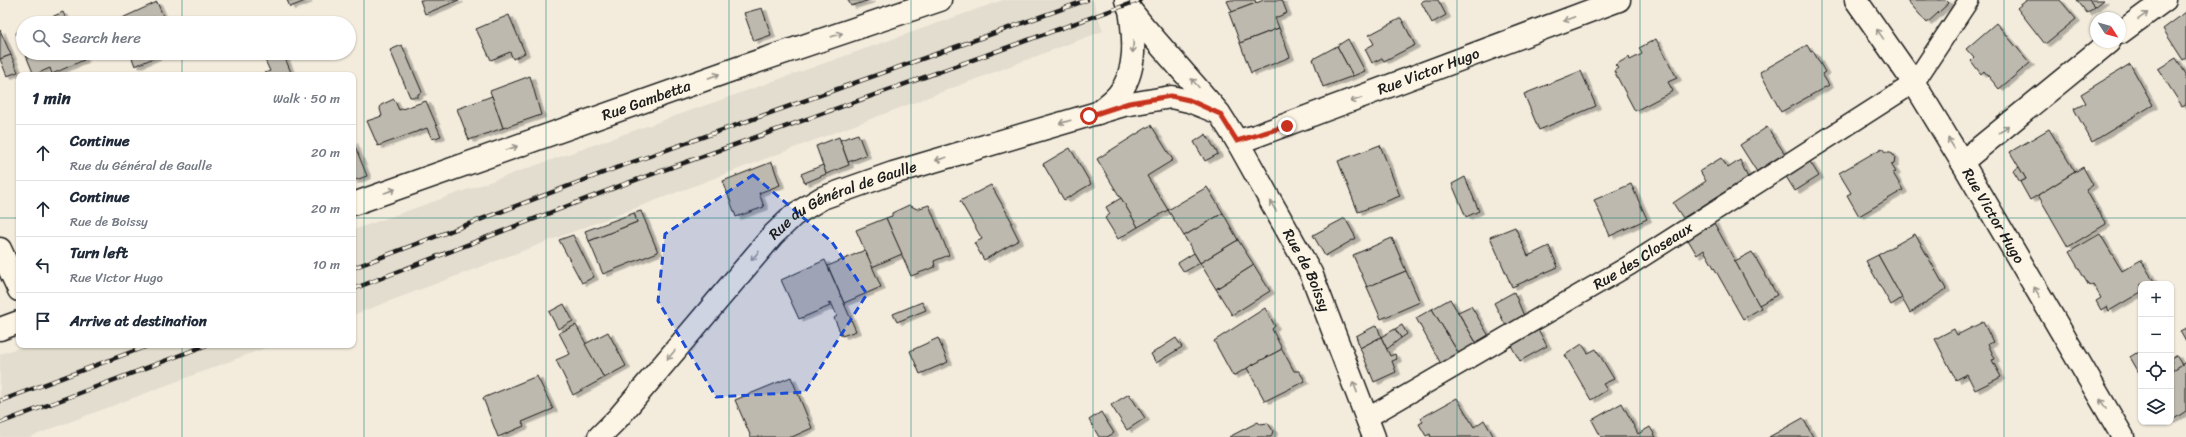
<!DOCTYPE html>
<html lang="en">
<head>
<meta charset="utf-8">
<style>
  :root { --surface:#fff; --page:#f6f6f7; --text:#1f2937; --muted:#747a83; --line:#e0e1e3 }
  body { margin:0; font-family:Sriracha,sans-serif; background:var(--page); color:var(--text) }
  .controls { position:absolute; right:12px; bottom:12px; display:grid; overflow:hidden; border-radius:8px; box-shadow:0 1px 3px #0004 }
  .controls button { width:36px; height:36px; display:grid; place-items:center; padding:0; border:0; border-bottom:1px solid var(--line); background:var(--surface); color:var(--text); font:20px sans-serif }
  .compass { position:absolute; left:2090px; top:12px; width:36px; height:36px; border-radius:50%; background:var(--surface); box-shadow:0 1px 3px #0004; rotate:126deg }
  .stop { position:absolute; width:12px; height:12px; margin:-9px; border:3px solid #c8321e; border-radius:50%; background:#fff }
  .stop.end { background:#c8321e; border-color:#fff; box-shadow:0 1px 4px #0008 }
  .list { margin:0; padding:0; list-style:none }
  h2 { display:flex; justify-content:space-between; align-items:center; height:52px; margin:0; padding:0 16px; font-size:17px }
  h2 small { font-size:13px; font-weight:400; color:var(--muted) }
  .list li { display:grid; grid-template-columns:26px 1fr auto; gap:12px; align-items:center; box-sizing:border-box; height:56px; padding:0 16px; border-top:1px solid var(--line) }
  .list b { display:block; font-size:15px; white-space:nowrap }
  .list p { margin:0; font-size:13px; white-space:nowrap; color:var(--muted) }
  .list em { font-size:13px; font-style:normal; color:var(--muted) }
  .icon { flex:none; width:22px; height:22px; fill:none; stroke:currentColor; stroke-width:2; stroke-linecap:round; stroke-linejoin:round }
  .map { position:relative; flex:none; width:2186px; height:437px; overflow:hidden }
  .search { position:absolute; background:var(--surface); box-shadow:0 1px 3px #0004; left:16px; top:16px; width:340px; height:44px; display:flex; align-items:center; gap:10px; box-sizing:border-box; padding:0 14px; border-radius:22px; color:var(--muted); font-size:15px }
  .panel { position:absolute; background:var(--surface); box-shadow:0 1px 3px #0004; left:16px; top:72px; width:340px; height:276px; border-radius:8px }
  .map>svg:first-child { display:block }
</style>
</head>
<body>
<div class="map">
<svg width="2186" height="437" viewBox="0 0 2186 437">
  <defs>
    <filter id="shadow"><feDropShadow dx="4.5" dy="2.5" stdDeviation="0" flood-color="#0004"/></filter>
  </defs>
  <rect width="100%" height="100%" fill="#f3ecdd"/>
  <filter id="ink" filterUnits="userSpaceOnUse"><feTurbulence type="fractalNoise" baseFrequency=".025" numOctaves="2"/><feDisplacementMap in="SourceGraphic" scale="8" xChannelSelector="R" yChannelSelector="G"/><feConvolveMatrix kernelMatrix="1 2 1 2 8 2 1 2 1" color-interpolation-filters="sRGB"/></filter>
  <g filter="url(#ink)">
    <!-- built -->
    <g fill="#e3ddcf">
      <polygon points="1003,0 1093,0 1103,31 353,315 353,230"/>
      <polygon points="27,345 273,345 30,437 0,437 0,354"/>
    </g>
    <!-- building -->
    <g fill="#beb9ae" stroke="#1c1c1c" filter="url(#shadow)">
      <polygon points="287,0 308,0 290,7"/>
      <polygon points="420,0 459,0 425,14"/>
      <polygon points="848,0 870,0 851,6"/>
      <polygon points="1231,0 1255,0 1256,3 1232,12 1227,1"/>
      <polygon points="1264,0 1282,0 1287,13 1275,18 1279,28 1240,43 1229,13"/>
      <polygon points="1425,0 1438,0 1446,15 1432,23 1421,2"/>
      <polygon points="1907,0 1946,0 1949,3 1927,23"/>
      <polygon points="2027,0 2060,0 2076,19 2045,44 2017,8"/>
      <polygon points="2077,0 2089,0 2095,7 2087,13"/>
      <polygon points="2089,0 2104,0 2095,7"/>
      <polygon points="157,2 166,23 121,23 120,19"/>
      <polygon points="762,8 771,35 754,41 744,13"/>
      <polygon points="63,12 68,23 38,23"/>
      <polygon points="2186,12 2186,58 2183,60 2163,29"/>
      <polygon points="509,15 525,53 513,59 510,52 491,60 476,29"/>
      <polygon points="1401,18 1415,45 1384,61 1382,58 1372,63 1365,49 1374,44 1369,35"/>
      <polygon points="1996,23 2030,63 1999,89 1984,71 1981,74 1971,61 1974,58 1966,49"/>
      <polygon points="1279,28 1290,57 1251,73 1240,43"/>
      <polygon points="23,29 23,49 16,33"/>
      <polygon points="0,30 11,55 0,59"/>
      <polygon points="1348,39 1365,71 1353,76 1337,46"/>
      <polygon points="1656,39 1677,78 1668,82 1673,91 1635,111 1614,71 1618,68 1615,65 1629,57 1630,60 1642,54 1639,48"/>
      <polygon points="402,45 422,92 418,94 418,97 410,97 390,50"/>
      <polygon points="1807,45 1811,52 1813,51 1825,72 1822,74 1829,85 1781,112 1760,72"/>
      <polygon points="1337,46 1353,76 1323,87 1313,59"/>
      <polygon points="25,53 81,53 84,60 52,74 50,68 34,75"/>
      <polygon points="135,53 165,53 135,66 132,58 136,56"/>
      <polygon points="277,53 283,53 292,75 260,75 270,71 264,58"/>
      <polygon points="11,55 18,72 7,76 0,59"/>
      <polygon points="2176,58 2186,74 2186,104 2182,106 2158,69"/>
      <polygon points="2130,64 2153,105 2092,142 2074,109 2086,103 2081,94"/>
      <polygon points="1581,71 1596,106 1539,130 1524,94"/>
      <polygon points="530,76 541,115 503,128 490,91"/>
      <polygon points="492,96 503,128 469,140 457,109"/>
      <polygon points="394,99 399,110 426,101 441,136 432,139 427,128 378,146 367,121 382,116 380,109 381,105"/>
      <polygon points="1151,125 1173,160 1147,176 1168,210 1138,227 1097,159"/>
      <polygon points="1767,127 1785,154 1757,172 1740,145"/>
      <polygon points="2049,129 2075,172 2030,200 2020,182 2026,179 2010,152"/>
      <polygon points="858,134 866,155 848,162 840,140"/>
      <polygon points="1206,134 1218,154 1205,161 1194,142"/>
      <polygon points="839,137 849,165 826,174 816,146"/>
      <polygon points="353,141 367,176 353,181"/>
      <polygon points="1380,145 1400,196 1358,212 1338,161"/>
      <polygon points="1070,148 1091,184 1064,200 1043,164"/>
      <polygon points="1882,148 1885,152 1891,152 1895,158 1894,163 1891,164 1896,172 1893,173 1903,190 1859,216 1847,195 1851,193 1839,173"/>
      <polygon points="1721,158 1728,168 1740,160 1748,178 1683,218 1673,203 1706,181 1700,171"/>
      <polygon points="1809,160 1819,176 1795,191 1785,175"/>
      <polygon points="772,162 780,185 759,193 764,207 736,217 723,181"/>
      <polygon points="823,165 826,174 805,183 801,174"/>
      <polygon points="2019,167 2026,179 2020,182 2013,171"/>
      <polygon points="2083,167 2093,185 2086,190 2106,224 2068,247 2038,195"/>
      <polygon points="1465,177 1479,211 1466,217 1452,184"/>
      <polygon points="1631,184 1647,219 1610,236 1594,200"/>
      <polygon points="991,185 1012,222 1011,224 1019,240 984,260 974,243 982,239 960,201"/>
      <polygon points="1207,187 1223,213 1184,236 1168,210"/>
      <polygon points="1121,198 1138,227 1118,239 1105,218 1110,214 1106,207"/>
      <polygon points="909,205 917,209 929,205 949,255 934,261 935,267 911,276 886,218 892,216 892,213"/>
      <polygon points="641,211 658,252 603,274 589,241 637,222 634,213"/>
      <polygon points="634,213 637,222 589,241 585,231"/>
      <polygon points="1223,213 1238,240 1200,263 1184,236"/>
      <polygon points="886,218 902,254 872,267 856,230"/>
      <polygon points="1345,218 1356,238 1325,256 1313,235"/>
      <polygon points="1713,221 1761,308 1743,319 1704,250 1697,255 1687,238"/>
      <polygon points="1515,227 1528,256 1549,246 1558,267 1512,287 1490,237"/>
      <polygon points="1915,234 1946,289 1910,313 1878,255"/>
      <polygon points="2100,234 2122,271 2141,260 2155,283 2141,284 2141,292 2109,311 2107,306 2101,310 2096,301 2101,298 2093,284 2089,286 2069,252"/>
      <polygon points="573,235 594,277 582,283 559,240"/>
      <polygon points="1392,238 1406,271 1367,287 1353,255"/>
      <polygon points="1238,240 1254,265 1216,289 1200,263"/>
      <polygon points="865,250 881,287 844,303 828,266"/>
      <polygon points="1752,252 1777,295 1759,305 1735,261"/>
      <polygon points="1194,253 1200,263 1184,272 1178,263"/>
      <polygon points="1878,255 1902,298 1891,305 1866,261"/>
      <polygon points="825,260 856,331 842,336 834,318 837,316 831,302 828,303 830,306 799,319 781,280"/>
      <polygon points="1254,265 1270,291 1232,315 1216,289"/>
      <polygon points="1406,271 1420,302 1381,319 1367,287"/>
      <polygon points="1514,292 1524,316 1506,326 1494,303"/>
      <polygon points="1450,299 1477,344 1459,354 1432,309"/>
      <polygon points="922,302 926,310 897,322 893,314"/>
      <polygon points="564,304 573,321 558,329 549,312"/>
      <polygon points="1471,306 1489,336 1477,344 1458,312"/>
      <polygon points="1265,308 1275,326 1272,329 1282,349 1233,376 1214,341"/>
      <polygon points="1432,309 1459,354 1441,364 1416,318"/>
      <polygon points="1983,322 1993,342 1988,344 1995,359 1992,360 2001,377 1975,390 1967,374 1956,380 1935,339 1954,329 1957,335"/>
      <polygon points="576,325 604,378 573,395 556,360 570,354 559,333"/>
      <polygon points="1377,325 1381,337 1360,348 1356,336"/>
      <polygon points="1402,325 1407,334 1401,338 1395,329"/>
      <polygon points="2186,328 2186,342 2180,331"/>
      <polygon points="1395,329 1401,338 1387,349 1381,337"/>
      <polygon points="1538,329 1547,346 1520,361 1510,344"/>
      <polygon points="608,332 626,366 604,378 585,344"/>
      <polygon points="1381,337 1390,356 1395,354 1397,359 1392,361 1396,372 1374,382 1360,348"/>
      <polygon points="938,338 948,362 920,374 910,351"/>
      <polygon points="1176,338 1182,347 1156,363 1151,354"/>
      <polygon points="1582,344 1588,353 1596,349 1614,379 1603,384 1607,390 1591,400 1565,355"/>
      <polygon points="1282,349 1294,371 1299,371 1305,381 1265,401 1247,368"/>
      <polygon points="2141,350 2141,376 2130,357"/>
      <polygon points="2176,355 2182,365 2173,370 2171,358"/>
      <polygon points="2186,362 2186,411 2171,421 2171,366 2173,370"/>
      <polygon points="537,376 553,409 522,422 524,426 498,437 483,398"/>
      <polygon points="791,377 812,428 792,437 751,437 735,400"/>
      <polygon points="1129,394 1145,418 1127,430 1111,405"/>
      <polygon points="1457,398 1474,427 1484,420 1494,437 1431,437 1430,434 1426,436 1419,424 1423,422 1421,418"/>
      <polygon points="1622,403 1638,434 1650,427 1656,437 1601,437 1592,420"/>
      <polygon points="1101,412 1114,433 1107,437 1099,437 1089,420"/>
      <polygon points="1803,418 1813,437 1769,437"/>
      <polygon points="1258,422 1260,424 1268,423 1273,431 1271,437 1229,437"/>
    </g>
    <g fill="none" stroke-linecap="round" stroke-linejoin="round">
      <!-- lane casing -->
      <g stroke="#1c1c1c" stroke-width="22">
        <g id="lane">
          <path id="s1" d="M1367,418L1630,265L1914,83L1969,0"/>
        </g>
      </g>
      <!-- street casing -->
      <g stroke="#1c1c1c" stroke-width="25">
        <g id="street">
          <polyline points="1126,0 1129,8 1145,28 1219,113"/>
          <polyline points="2120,33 2165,0"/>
          <path d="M1098,113C1104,107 1112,102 1118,95C1138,71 1134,37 1130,9"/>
          <path id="s2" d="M1237,141L1311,273L1374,437"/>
          <polyline points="1962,162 2109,42"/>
          <path id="s3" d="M353,204L735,69L940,0"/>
          <polyline points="0,249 19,290"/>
          <polyline points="0,329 19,322"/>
        </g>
      </g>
      <!-- secondary casing -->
      <g stroke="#1c1c1c" stroke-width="25">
        <g id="secondary">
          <path id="s4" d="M1856,0L1914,83L1962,162L2123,437"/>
          <path id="s5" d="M599,437L618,418L773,235L794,215L822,198L893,173L1124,105L1171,97L1189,101L1219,113L1237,141L1253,137L1619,0"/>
        </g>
      </g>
      <!-- lane -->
      <use href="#lane" stroke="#fcf5e5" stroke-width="19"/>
      <!-- street -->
      <use href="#street" stroke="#fcf5e5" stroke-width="22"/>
      <!-- secondary -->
      <use href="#secondary" stroke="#fcf5e5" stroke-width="22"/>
      <!-- rail casing -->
      <g stroke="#1c1c1c" stroke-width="4.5">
        <g id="rail">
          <polyline points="353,268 616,168 1087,0"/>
          <polyline points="353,289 622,185 1140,0"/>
          <polyline points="0,401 150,345"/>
          <polyline points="0,423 207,345"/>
        </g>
      </g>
      <!-- rail -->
      <use href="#rail" stroke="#fcf5e5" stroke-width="3" stroke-dasharray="9" stroke-linecap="butt"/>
    </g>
    <!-- one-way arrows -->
    <defs><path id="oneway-shaft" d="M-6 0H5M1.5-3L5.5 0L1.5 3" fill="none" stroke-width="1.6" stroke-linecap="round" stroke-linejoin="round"/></defs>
    <g stroke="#97938b">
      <use href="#oneway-shaft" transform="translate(2143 16) rotate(-35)"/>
      <use href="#oneway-shaft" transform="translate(1569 19) rotate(159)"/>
      <use href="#oneway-shaft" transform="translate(1880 34) rotate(-125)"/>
      <use href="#oneway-shaft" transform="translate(837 35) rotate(-18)"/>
      <use href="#oneway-shaft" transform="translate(1133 47) rotate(93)"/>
      <use href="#oneway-shaft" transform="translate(714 76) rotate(-20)"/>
      <use href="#oneway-shaft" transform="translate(1195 83) rotate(-132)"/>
      <use href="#oneway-shaft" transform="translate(1356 100) rotate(159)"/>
      <use href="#oneway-shaft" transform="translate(1065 122) rotate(164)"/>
      <use href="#oneway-shaft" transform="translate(2004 129) rotate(-39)"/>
      <use href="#oneway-shaft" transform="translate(1951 143) rotate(-122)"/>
      <use href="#oneway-shaft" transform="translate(512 148) rotate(-19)"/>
      <use href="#oneway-shaft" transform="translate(941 159) rotate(164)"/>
      <use href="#oneway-shaft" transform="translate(390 191) rotate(-19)"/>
      <use href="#oneway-shaft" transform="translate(1273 206) rotate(-120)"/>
      <use href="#oneway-shaft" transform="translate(755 256) rotate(130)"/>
      <use href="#oneway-shaft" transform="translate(2037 292) rotate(-120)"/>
      <use href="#oneway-shaft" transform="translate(671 355) rotate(130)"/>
      <use href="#oneway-shaft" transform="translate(1355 387) rotate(-111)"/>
      <use href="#oneway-shaft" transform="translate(2103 404) rotate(-121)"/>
    </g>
  </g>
  <g fill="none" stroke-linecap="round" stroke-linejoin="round" filter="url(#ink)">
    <!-- route -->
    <polyline stroke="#c8321e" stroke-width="5" points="1089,116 1129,103 1171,96 1189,100 1220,114 1237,141 1287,126"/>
  </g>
  <!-- marked area -->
  <path fill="#1d4ed8" fill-opacity="0.2" stroke="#1d4ed8" stroke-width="3" stroke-dasharray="8 5" stroke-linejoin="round" d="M753,175L832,242L867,294L805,392L716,397L658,301L665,234Z"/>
  <!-- grid -->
  <path fill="none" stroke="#0f766e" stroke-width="1" stroke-opacity="0.55" d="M182,0V23M364,0V437M546,0V437M729,0V437M911,0V437M1093,0V437M1275,0V437M1457,0V437M1640,0V437M1822,0V437M2004,0V437M182,53V75M0,218H19M353,218H2186M182,345V437"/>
  <g text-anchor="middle" stroke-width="3" stroke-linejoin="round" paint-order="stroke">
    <!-- street labels -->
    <g font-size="15" fill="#1c1c1c" stroke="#fcf5e5">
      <text dy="5" stroke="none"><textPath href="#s5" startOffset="980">Rue Victor Hugo</textPath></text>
      <text dy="5" stroke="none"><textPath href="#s3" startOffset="311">Rue Gambetta</textPath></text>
      <text dy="5" stroke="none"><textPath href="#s5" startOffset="346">Rue du Général de Gaulle</textPath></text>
      <text dy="5" stroke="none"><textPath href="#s4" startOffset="256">Rue Victor Hugo</textPath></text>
      <text dy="5" stroke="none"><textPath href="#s1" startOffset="320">Rue des Closeaux</textPath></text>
      <text dy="5" stroke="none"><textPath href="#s2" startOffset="147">Rue de Boissy</textPath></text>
    </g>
  </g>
</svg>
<div class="controls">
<button>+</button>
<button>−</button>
<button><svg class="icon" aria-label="locate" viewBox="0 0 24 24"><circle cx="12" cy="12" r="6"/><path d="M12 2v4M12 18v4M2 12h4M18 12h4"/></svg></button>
<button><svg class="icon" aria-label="layers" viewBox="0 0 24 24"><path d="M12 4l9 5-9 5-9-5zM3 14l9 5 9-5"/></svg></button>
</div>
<svg class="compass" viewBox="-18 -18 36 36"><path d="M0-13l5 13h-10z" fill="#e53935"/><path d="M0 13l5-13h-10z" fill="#747a83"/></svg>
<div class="stop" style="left:1089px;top:116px"></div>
<div class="stop end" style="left:1287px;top:126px"></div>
<div class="search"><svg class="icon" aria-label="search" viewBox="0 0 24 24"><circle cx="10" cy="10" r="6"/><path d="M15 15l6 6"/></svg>Search here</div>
<section class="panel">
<h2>1 min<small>Walk · 50 m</small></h2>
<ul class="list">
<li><svg class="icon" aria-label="ahead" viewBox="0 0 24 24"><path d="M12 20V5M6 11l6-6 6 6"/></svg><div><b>Continue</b><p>Rue du Général de Gaulle</p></div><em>20 m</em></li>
<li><svg class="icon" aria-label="ahead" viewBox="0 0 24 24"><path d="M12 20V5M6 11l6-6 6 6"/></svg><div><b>Continue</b><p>Rue de Boissy</p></div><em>20 m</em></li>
<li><svg class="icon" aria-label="left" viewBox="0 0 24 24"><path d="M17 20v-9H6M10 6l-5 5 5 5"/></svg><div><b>Turn left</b><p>Rue Victor Hugo</p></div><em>10 m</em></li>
<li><svg class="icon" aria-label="arrive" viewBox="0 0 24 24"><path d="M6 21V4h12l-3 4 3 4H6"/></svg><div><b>Arrive at destination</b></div></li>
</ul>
</section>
</div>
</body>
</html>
